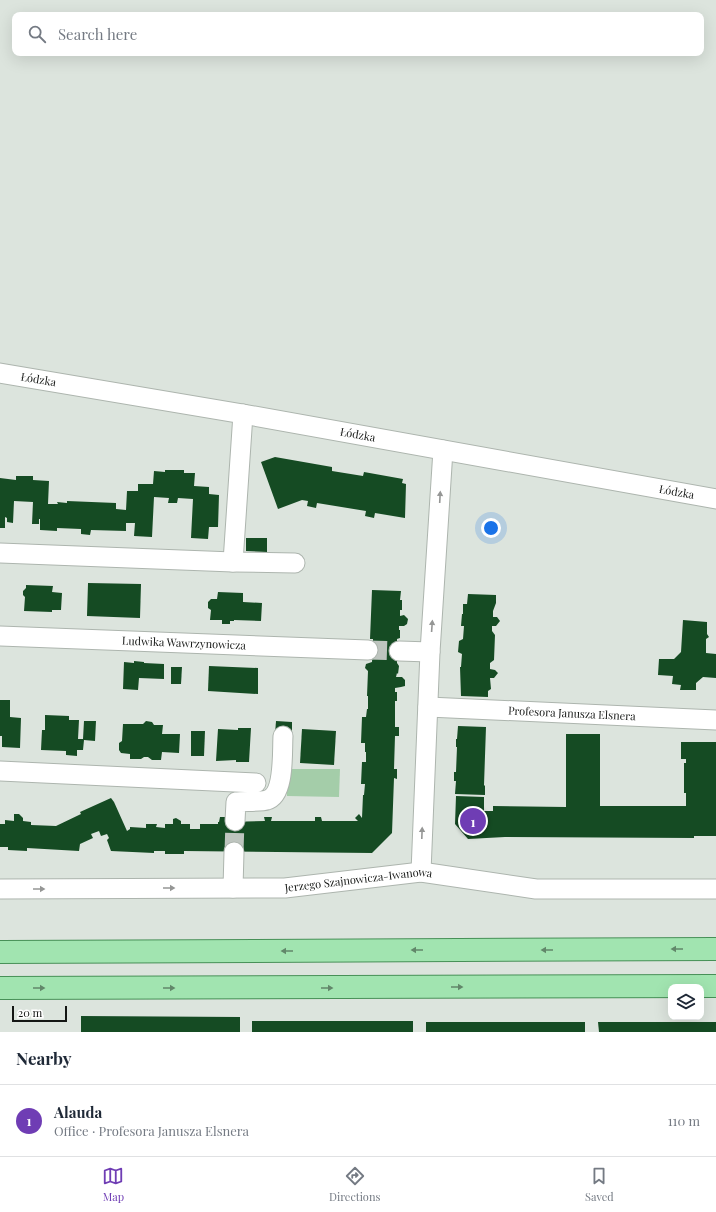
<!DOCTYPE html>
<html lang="en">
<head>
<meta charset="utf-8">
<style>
  :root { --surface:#fff; --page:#f6f6f7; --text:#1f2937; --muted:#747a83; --line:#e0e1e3; --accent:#6f3db4 }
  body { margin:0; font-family:"Playfair Display",serif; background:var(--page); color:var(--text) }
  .controls { position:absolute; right:12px; bottom:12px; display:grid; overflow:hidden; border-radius:8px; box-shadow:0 4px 16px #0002 }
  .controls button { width:36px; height:36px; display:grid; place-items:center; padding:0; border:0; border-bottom:1px solid var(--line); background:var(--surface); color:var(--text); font:20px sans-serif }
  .scale { position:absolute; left:12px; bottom:10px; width:55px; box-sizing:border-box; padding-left:4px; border:2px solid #141614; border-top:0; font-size:11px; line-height:14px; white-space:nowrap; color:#141614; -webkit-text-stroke:3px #fff; paint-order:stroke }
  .you { position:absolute; left:491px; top:528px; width:14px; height:14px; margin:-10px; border:3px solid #fff; border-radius:50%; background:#1a73e8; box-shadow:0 0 0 6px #1a73e833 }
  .badge { display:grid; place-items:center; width:26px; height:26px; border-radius:50%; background:var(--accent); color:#fff; font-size:13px; font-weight:700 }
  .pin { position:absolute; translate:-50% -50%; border:2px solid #fff; box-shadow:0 1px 4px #0006 }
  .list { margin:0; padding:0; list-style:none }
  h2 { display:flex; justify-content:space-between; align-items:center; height:52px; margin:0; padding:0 16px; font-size:17px }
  h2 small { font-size:13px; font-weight:400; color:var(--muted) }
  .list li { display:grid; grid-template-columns:26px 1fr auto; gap:12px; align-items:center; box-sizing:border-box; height:72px; padding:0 16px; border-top:1px solid var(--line) }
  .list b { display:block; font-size:15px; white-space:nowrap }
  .list p { margin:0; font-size:13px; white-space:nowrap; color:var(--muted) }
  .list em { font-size:13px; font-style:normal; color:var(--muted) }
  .icon { flex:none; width:22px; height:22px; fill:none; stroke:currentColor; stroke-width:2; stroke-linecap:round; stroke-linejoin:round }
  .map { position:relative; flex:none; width:716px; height:1032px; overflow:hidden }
  .search { position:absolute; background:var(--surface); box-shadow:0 4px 16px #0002; left:12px; right:12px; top:12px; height:44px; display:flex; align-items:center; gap:10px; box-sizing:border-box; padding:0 14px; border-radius:8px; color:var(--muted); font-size:15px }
  .sheet { height:124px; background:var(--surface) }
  nav { display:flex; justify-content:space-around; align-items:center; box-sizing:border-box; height:56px; border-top:1px solid var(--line); background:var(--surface); font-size:11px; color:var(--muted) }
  nav a { display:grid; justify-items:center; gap:2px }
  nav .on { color:var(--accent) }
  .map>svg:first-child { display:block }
</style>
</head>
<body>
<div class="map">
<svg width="716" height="1032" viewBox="0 0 716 1032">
  <rect width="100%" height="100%" fill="#dce4dd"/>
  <!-- green -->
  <polygon fill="#a4cda9" points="287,769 340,769 339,797 287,796"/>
  <!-- building -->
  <g fill="#154b23">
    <polygon points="275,457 332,467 332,471 363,476 364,472 403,479 402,483 406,484 405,518 375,513 374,518 365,516 366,511 317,503 316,508 307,506 308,501 302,500 278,509 261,462"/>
    <polygon points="165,470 184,470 184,473 195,473 194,486 209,487 209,494 219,495 218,527 209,527 208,539 191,538 193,499 178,498 177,503 168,503 169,498 154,497 152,537 134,536 135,523 126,523 126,531 91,530 90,535 81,534 81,529 57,528 57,531 40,530 40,519 39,519 39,524 32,524 33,502 14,501 13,523 7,522 7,518 5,517 5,528 0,528 0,478 16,480 16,476 33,476 33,480 49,481 48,504 58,504 57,502 67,503 67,501 116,503 116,509 126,510 127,491 138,491 138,484 153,484 154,471 165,472"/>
    <polygon points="246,538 267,538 267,552 246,551"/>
    <polygon points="88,583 141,584 140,618 87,616"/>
    <polygon points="26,585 53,586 52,592 62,593 61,610 52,610 52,612 24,611 25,597 23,595 23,591 26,588"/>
    <polygon points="372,590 401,591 400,600 402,600 402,610 400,610 400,616 404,615 408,619 407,624 404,626 399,626 399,630 400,630 400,638 397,639 397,663 399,666 398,674 397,673 396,677 402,677 405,680 405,686 401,687 395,688 395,692 397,692 397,701 395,701 395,727 399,727 399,736 395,736 394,769 397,769 397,779 394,778 392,833 372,853 184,851 184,854 165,854 165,851 154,851 154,853 111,851 107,840 109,838 107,834 101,836 99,831 91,834 93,838 80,844 79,851 27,848 27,851 8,850 8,847 0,847 0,824 5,824 5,820 14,821 14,814 19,814 23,818 23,821 31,822 31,825 56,826 81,814 80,812 111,798 114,802 127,831 130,829 130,827 146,828 146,824 157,824 156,827 165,828 165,824 173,824 173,819 176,818 181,821 181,824 190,824 190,829 200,829 200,824 218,824 218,822 219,822 220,817 226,817 226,822 265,821 264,817 272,817 271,821 315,821 315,817 321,817 322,821 358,821 355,818 359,814 362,818 363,795 364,795 365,784 361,784 362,762 366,762 366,752 365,752 365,743 361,743 362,717 366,717 367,709 368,709 368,696 367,696 368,671 365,668 366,664 372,662 373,639 370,639"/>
    <polygon points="218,592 243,593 243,602 262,603 261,621 234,620 234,621 230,621 230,624 222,624 222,620 210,620 211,610 208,608 208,602 211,599 217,599"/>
    <polygon points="468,594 496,595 496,603 493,611 493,617 497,617 500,621 496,626 492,626 492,631 495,635 494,660 490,663 490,669 495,670 498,673 494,678 490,678 491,689 488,691 488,697 461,696 460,667 461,667 462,654 458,652 459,641 463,639 464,626 461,626 462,614 463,614 463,604 467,604"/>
    <polygon points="683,620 707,622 707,634 709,637 706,639 706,653 716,654 716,678 703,677 696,683 696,690 680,690 681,685 672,684 673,676 658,675 659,659 674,659 681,652"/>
    <polygon points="134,661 144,662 144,663 164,664 164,679 139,678 138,690 123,689 124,662 134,663"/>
    <polygon points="209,666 258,668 258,694 208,691"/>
    <polygon points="171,667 182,667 181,684 171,684"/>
    <polygon points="0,700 10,700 10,717 21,718 20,748 2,747 2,736 0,736"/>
    <polygon points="45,715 69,716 69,720 79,720 78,739 83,739 84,721 96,721 95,741 84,740 83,750 77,750 77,756 66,755 66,751 41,750 42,730 45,730"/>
    <polygon points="146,721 152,722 154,725 163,725 162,734 180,734 179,753 162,752 161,760 152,760 148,757 144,757 141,759 130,759 130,754 121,753 119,750 119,743 122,741 123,724 143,724"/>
    <polygon points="276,721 292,722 292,735 275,734"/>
    <polygon points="458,726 486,727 484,785 485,786 485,795 455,794 456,781 454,781 454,772 456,772 457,747 456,747 456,739 457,739"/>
    <polygon points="238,728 251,728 249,762 236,762 236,760 216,761 218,729 238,730"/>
    <polygon points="302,729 336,731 334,765 300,763"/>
    <polygon points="191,731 205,731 204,756 191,756"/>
    <polygon points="566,734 600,734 600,806 686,806 686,793 684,793 684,763 686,763 686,759 681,759 681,742 716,742 716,836 694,836 694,838 505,837 468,839 455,824 456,796 484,797 484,811 493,811 493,806 566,807"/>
    <polygon points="81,1016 240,1017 240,1032 81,1032"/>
    <rect x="252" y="1021" width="161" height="11"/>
    <rect x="426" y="1022" width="159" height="10"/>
    <polygon points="598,1022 716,1022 716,1032 599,1032"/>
  </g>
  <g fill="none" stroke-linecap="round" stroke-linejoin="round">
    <!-- minor-tunnel -->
    <g stroke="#bec5bf" stroke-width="19" stroke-dasharray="19 10" stroke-linecap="butt">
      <polyline points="368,650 399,651"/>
      <polyline points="234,852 235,821"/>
    </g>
    <!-- minor casing -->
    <g stroke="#adb5ae" stroke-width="21">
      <g id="minor">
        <path id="s1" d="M0,373L243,414L716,499"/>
        <polyline points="0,553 233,562 295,563"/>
        <polyline points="233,562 243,414"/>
        <path id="s2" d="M0,636L368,650"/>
        <polyline points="399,651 430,652"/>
        <path id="s3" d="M428,707L716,720"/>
        <polyline points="0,771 256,783"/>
        <path d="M235,821L236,802C243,801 261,802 267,800C285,795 282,752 283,736"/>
        <polyline points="421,872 430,652 443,450"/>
        <polyline points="233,888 234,852"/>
        <path id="s4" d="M0,889L285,888L421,872L536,889H716"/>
      </g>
    </g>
    <!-- major casing -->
    <g stroke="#479057" stroke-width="24">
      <g id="major">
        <polyline points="0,952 716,949"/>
        <polyline points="0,988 716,986"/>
      </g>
    </g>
    <!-- minor -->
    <use href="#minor" stroke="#fff" stroke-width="19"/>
    <!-- major -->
    <use href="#major" stroke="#a1e4b0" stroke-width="22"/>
  </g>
  <!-- one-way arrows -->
  <defs><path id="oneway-solid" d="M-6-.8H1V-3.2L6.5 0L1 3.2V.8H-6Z"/></defs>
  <g fill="#959695">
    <use href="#oneway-solid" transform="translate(440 497) rotate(-87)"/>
    <use href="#oneway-solid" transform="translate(432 626) rotate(-86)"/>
    <use href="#oneway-solid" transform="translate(422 833) rotate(-88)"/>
    <use href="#oneway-solid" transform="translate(169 888)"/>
    <use href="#oneway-solid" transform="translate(39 889)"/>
  </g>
  <g fill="#62876a">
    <use href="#oneway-solid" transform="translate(677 949) rotate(180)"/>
    <use href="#oneway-solid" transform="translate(417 950) rotate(180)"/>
    <use href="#oneway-solid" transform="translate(547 950) rotate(180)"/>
    <use href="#oneway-solid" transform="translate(287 951) rotate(180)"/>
    <use href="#oneway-solid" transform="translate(457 987)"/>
    <use href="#oneway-solid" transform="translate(39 988)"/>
    <use href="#oneway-solid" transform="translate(169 988)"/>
    <use href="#oneway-solid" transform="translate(327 988)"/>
  </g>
  <g text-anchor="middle" stroke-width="4" stroke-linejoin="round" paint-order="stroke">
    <!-- street labels -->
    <g font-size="11" fill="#141614" stroke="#fff">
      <text dy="4" stroke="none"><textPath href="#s1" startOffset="39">Łódzka</textPath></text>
      <text dy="4" stroke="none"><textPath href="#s1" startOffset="363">Łódzka</textPath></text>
      <text dy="4" stroke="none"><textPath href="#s1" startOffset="687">Łódzka</textPath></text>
      <text dy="4" stroke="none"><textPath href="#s2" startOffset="184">Ludwika Wawrzynowicza</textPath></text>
      <text dy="4" stroke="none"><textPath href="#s3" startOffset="144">Profesora Janusza Elsnera</textPath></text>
      <text dy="4" stroke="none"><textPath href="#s4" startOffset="359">Jerzego Szajnowicza-Iwanowa</textPath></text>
    </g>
  </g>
</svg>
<div class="controls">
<button><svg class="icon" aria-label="layers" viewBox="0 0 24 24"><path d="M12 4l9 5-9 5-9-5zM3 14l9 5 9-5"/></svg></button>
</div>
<div class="scale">20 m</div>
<div class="you"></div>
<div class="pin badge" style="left:473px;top:821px">1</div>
<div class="search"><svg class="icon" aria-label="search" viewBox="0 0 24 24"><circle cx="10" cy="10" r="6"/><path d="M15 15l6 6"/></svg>Search here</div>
</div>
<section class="sheet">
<h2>Nearby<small></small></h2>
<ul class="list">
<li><span class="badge">1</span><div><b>Alauda</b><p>Office · Profesora Janusza Elsnera</p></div><em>110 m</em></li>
</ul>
</section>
<nav>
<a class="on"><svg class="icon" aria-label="map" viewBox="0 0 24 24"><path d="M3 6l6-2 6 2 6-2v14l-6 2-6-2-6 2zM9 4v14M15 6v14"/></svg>Map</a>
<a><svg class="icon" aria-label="directions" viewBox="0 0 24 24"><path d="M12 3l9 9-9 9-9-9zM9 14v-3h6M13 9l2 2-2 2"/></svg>Directions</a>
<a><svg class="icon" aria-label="saved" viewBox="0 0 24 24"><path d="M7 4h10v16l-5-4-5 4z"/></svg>Saved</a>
</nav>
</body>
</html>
